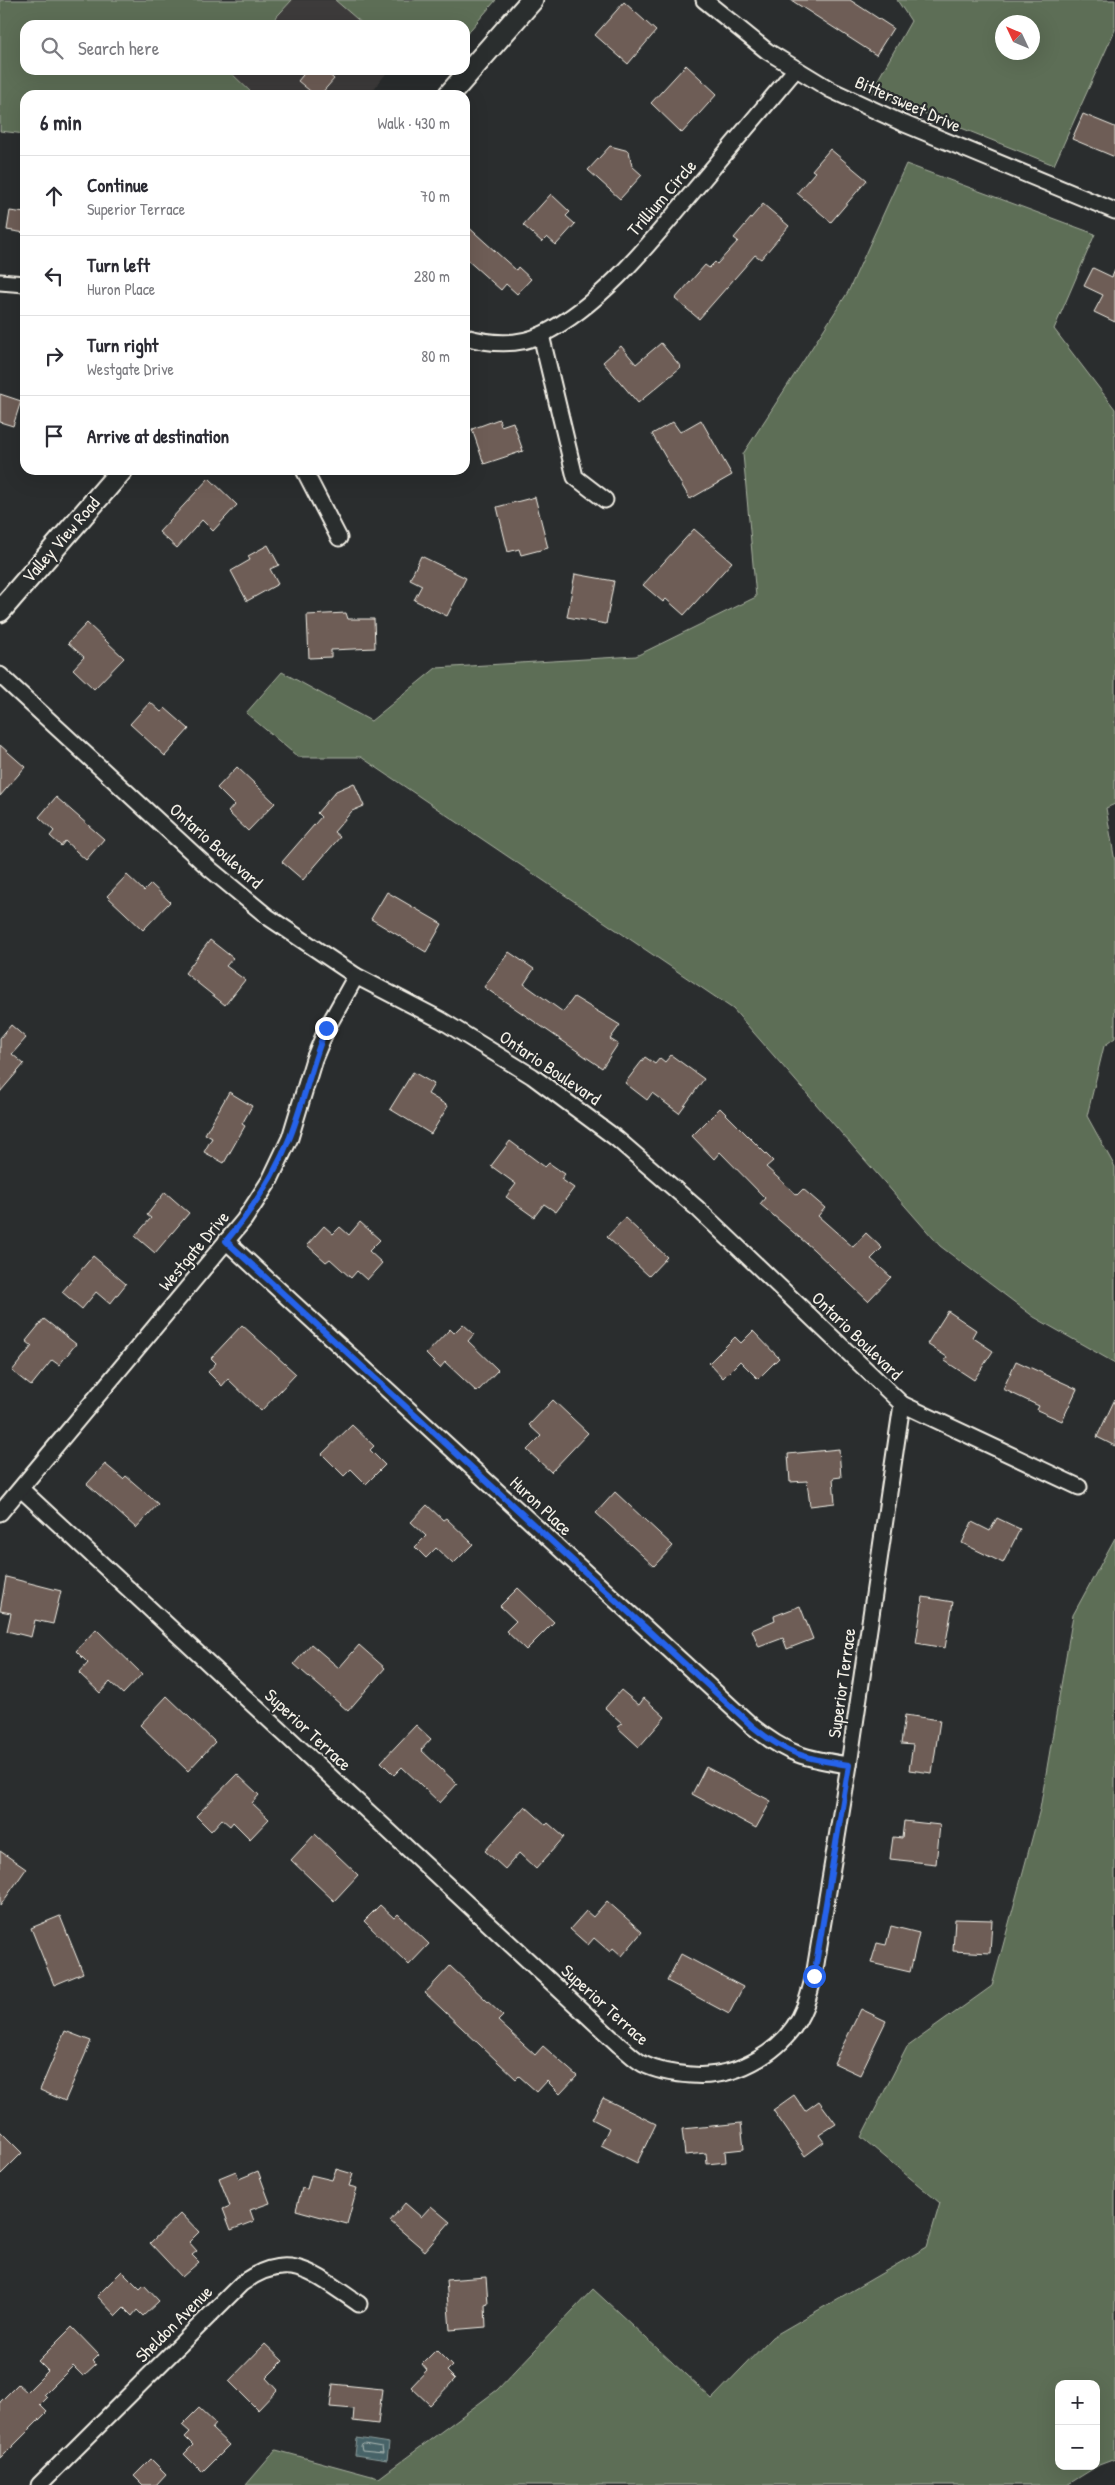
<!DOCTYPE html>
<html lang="en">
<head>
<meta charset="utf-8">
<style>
  :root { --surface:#fff; --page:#f7f7f7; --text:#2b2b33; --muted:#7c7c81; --line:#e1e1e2 }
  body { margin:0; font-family:"Patrick Hand",sans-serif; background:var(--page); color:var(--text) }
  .controls { position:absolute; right:15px; bottom:15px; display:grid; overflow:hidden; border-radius:10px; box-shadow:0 5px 20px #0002 }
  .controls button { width:45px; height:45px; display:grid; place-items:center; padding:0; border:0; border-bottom:1px solid var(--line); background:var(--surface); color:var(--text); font:25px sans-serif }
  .compass { position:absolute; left:995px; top:15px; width:45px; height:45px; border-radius:50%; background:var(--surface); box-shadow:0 5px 20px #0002; rotate:314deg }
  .stop { position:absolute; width:15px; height:15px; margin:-11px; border:4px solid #2563eb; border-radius:50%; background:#fff }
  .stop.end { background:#2563eb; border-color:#fff; box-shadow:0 1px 5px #0008 }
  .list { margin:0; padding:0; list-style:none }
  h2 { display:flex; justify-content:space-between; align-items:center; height:65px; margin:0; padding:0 20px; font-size:21px }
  h2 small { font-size:16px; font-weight:400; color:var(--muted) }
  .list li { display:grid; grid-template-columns:32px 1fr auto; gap:15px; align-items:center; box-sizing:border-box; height:80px; padding:0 20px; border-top:1px solid var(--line) }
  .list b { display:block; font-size:19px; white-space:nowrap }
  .list p { margin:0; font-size:16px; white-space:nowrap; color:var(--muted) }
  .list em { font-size:16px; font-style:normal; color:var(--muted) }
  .icon { flex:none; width:28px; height:28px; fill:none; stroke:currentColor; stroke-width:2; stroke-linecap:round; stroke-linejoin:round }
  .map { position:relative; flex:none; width:1115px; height:2485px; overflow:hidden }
  .search { position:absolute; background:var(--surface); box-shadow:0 5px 20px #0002; left:20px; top:20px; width:450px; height:55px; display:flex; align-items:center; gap:12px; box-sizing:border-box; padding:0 18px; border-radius:15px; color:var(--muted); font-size:19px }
  .panel { position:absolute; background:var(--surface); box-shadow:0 5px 20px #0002; left:20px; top:90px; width:450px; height:385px; border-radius:15px }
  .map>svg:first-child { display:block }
</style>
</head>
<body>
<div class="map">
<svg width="1115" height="2485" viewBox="0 0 1115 2485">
  <rect width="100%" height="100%" fill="#2a2d2e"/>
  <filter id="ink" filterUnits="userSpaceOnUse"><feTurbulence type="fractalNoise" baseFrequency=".02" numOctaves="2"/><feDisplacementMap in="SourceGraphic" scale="10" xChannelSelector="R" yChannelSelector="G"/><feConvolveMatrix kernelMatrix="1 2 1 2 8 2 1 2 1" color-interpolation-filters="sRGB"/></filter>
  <g filter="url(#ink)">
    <!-- built -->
    <g fill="#3e3b3a">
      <polygon points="292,0 335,0 364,25 269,25"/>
      <polygon points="228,70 389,70 369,95 254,95"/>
    </g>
    <!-- green -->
    <g fill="#5d6e57" stroke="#a8b0a0" fill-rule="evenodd">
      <polygon points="0,0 292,0 269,25 25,25 25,70 228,70 254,95 25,95 25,134 0,131"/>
      <polygon points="335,0 496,0 465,36 465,25 364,25"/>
      <path d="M897,0H1115V30L1054,165L871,92L911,21ZM1002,22H1032V52H1002Z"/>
      <polygon points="906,164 1095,234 1054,329 1115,409 1115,804 1106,808 1115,862 1115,1038 1104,1046 1087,1116 1115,1167 1115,1363 1034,1317 940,1246 733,1009 361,757 298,757 246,713 282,672 371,721 436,668 636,656 756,597 743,454 848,292"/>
      <path d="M1115,1538V2459L1099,2465L1067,2485H246L276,2450L379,2478L497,2390L593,2289L712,2399L772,2337L927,2247L940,2203L861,2137L907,2047L992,1986L1040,1809L1073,1615ZM1059,2384H1096V2466H1059Z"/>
    </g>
    <!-- water -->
    <polygon fill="#466468" stroke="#8c9c9b" points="357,2438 389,2443 387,2460 355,2455"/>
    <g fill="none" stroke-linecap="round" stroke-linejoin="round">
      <!-- shore -->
      <polygon stroke="#aeb9b5" stroke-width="1" points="364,2444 382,2447 383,2453 362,2451 361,2446"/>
    </g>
    <!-- building -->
    <g fill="#6e5d56" stroke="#f4f1e8">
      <polygon points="791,0 850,0 893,28 876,55"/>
      <polygon points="624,2 656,31 628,64 595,35"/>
      <polygon points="686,65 717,94 682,133 651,103"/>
      <polygon points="307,70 324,70 334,79 320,95 315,95 298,81"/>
      <polygon points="1083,114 1115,127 1115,157 1072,139"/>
      <polygon points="610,146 629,151 632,166 642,175 620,199 588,170"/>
      <polygon points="830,149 867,180 831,222 797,193 815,172 812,170"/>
      <polygon points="551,194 570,212 566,216 575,224 556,245 547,237 542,242 523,225"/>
      <polygon points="763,204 789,226 761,259 755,255 699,319 675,299 705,265 709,268 715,262 717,264 738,241 734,238"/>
      <polygon points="10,211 25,213 25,233 7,230"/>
      <polygon points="465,224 516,270 518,267 531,279 517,294 506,284 501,290 465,258"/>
      <polygon points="1093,268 1112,277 1115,270 1115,322 1094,312 1103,295 1084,286"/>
      <polygon points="661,343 681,367 638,403 603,362 621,346 636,364"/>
      <polygon points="0,394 21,401 13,426 0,422"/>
      <polygon points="499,419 501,426 513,422 523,451 484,464 472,429"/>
      <polygon points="701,420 732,475 690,499 652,434 673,422 680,432"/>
      <polygon points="209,478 237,505 213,531 202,520 177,548 159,532"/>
      <polygon points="535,497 548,548 521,555 519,549 508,552 497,507"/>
      <polygon points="694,529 732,562 684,615 666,599 663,602 643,585"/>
      <polygon points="268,545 279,565 270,569 278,584 247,601 231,571 250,560 248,556"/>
      <polygon points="421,556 466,578 447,616 414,600 422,585 410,579"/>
      <polygon points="575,574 614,581 606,624 567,617"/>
      <polygon points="346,613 348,619 374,619 375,648 331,650 331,657 309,658 307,615"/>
      <polygon points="87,623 124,658 94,689 73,669 84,657 68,643"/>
      <polygon points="150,702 161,712 165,708 189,729 165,756 130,724"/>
      <polygon points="0,745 25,767 0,796"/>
      <polygon points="237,767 275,803 248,831 228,812 234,805 217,788"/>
      <polygon points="354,783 364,806 352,811 334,832 340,837 303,880 282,862 321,817 317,813 336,791"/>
      <polygon points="56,797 104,839 86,860 65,841 61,846 50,836 54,831 39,817"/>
      <polygon points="127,875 144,891 151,884 170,902 143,930 107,896"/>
      <polygon points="387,892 442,924 426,952 371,919"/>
      <polygon points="210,940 233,958 226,966 245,980 225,1005 185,973"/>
      <polygon points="509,952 534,969 524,984 563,1012 574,997 620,1025 610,1039 618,1044 602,1068 484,987"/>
      <polygon points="11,1025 26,1038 12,1054 24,1064 0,1092 0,1038"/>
      <polygon points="671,1055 704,1079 679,1113 652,1093 647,1100 625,1083 645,1057 655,1064 660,1058 665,1062"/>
      <polygon points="413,1072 434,1084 428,1094 448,1106 431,1134 390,1109"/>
      <polygon points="229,1092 252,1106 242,1124 245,1126 224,1163 204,1152 212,1138 205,1134"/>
      <polygon points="720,1108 773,1161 766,1167 797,1195 803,1189 825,1208 818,1216 853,1247 866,1233 882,1248 871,1259 891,1277 868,1301 813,1249 760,1204 765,1198 720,1152 714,1159 692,1136"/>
      <polygon points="510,1141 545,1167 549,1163 565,1174 561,1179 574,1188 556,1212 544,1204 534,1217 506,1197 516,1184 491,1166"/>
      <polygon points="165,1192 189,1213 155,1253 135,1236 151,1218 147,1215"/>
      <polygon points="625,1218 667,1257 649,1276 607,1237"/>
      <polygon points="360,1222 380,1240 369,1251 382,1263 367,1280 357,1271 351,1278 330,1259 326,1262 307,1245 324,1226 333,1234 340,1227 349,1235"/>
      <polygon points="93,1256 126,1284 110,1304 96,1292 82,1309 62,1292"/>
      <polygon points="948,1311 976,1330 972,1337 993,1351 974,1380 945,1361 947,1357 927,1344"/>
      <polygon points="44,1319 76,1344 59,1365 52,1360 31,1386 12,1371 32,1346 26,1341"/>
      <polygon points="463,1324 474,1334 468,1341 498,1370 477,1392 445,1362 440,1368 426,1354 450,1329 454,1333"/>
      <polygon points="242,1325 296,1374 261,1411 228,1379 222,1386 208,1372 216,1363 211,1358"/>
      <polygon points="753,1331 779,1358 758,1379 740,1361 723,1378 709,1363 735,1337 741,1343"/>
      <polygon points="1016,1361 1077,1389 1062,1421 1037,1410 1039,1406 1003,1389"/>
      <polygon points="1115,1399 1115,1446 1097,1437"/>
      <polygon points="553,1400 588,1433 551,1472 527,1450 541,1436 529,1425"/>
      <polygon points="352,1425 374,1446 370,1450 385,1465 366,1484 351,1469 344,1476 322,1454"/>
      <polygon points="839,1449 841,1477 833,1478 835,1503 810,1506 807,1481 790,1482 788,1454"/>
      <polygon points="105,1464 123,1479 126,1476 158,1504 136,1528 87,1484"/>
      <polygon points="615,1492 673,1546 654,1566 596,1513"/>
      <polygon points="427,1505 443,1520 446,1518 473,1544 453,1564 436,1548 426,1558 415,1547 426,1536 411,1522"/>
      <polygon points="997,1518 1020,1529 1003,1563 962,1543 972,1522 990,1531"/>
      <polygon points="6,1577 61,1591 53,1624 35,1620 31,1637 7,1631 11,1613 0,1611"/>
      <polygon points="518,1588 554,1622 526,1650 506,1631 516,1621 500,1606"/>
      <polygon points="923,1597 953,1602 945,1648 916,1643"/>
      <polygon points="800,1606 813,1639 787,1649 783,1638 759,1647 752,1630 775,1620 774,1616"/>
      <polygon points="96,1629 142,1674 123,1694 110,1682 100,1693 79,1673 88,1663 76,1651"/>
      <polygon points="311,1644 339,1668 359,1645 385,1668 348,1711 294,1664"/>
      <polygon points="621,1690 639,1705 644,1698 665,1717 639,1747 617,1727 622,1723 605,1708"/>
      <polygon points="167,1696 215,1742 188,1771 140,1725"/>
      <polygon points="905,1715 940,1720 932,1773 909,1770 913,1745 901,1744"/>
      <polygon points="416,1725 431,1739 421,1750 457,1784 440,1803 402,1767 394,1775 381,1762"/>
      <polygon points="706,1767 771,1801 756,1828 692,1794"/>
      <polygon points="237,1774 259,1795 252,1803 269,1819 250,1839 233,1822 230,1826 222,1819 211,1831 196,1816"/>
      <polygon points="525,1806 546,1825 548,1823 564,1837 536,1869 519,1853 505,1869 485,1851"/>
      <polygon points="904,1821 940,1825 936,1864 890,1859 893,1837 902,1838"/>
      <polygon points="315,1834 358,1875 334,1901 291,1860"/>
      <polygon points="0,1851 26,1869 0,1906"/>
      <polygon points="607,1901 642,1932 622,1956 613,1948 610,1952 594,1938 588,1945 570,1929 586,1911 593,1917"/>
      <polygon points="380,1905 394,1918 398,1914 429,1944 409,1965 364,1921"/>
      <polygon points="60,1916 83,1973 54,1985 31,1928"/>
      <polygon points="955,1919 992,1920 990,1953 953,1951"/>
      <polygon points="891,1926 919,1933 910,1972 871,1963 877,1943 886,1945"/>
      <polygon points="681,1954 743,1987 729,2014 667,1981"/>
      <polygon points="450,1966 503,2016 498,2021 535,2055 543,2046 577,2076 560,2094 547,2081 537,2092 519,2076 516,2079 425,1993"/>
      <polygon points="861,2009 886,2021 860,2075 834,2063"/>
      <polygon points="65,2031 91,2041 65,2101 40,2090"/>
      <polygon points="794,2095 805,2111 819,2101 836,2124 819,2135 824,2142 805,2156 773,2110"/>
      <polygon points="603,2098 656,2124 637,2163 601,2145 609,2128 592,2119"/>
      <polygon points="741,2123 744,2149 725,2151 726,2162 707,2164 706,2153 685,2155 682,2129"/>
      <polygon points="0,2131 22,2153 0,2175"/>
      <polygon points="336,2169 353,2174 349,2186 357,2188 347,2224 296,2210 302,2188 307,2189 311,2175 332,2180"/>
      <polygon points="236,2171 239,2179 258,2171 270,2203 250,2210 254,2221 231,2230 223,2209 230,2206 219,2178"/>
      <polygon points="405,2203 421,2217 431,2206 450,2222 425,2251 390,2221"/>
      <polygon points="181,2213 199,2232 189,2242 197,2251 192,2255 199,2262 182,2277 150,2243"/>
      <polygon points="122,2271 140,2289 144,2285 159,2301 143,2316 137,2310 132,2316 124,2308 116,2316 97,2296"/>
      <polygon points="486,2277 488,2304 485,2305 486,2327 450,2330 446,2280"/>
      <polygon points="72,2327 99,2355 93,2361 96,2364 83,2376 73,2366 44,2395 47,2398 40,2405 47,2412 0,2459 0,2402 18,2384 27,2392 48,2371 38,2361"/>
      <polygon points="265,2344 283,2361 266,2378 277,2390 258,2410 229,2381"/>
      <polygon points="436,2350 452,2366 447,2371 455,2379 430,2405 411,2387 427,2370 422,2364"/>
      <polygon points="333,2384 382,2389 378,2424 353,2421 354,2409 330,2407"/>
      <polygon points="199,2408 216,2424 212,2429 229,2445 202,2472 184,2454 193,2445 185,2437 190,2432 182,2425"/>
      <polygon points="151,2459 166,2474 156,2485 143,2485 134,2476"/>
    </g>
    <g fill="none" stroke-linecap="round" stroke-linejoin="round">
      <!-- street casing -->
      <g stroke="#f4f1e8" stroke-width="19">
        <g id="street">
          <polyline points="704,0 767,51 831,90 900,122 1115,211"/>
          <polyline points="0,282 25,284"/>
          <polyline points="541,335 575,477 605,500"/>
          <path d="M465,337C490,344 519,346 543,334C602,304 650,243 691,194C726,152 761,111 796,69"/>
          <polyline points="304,470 339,538"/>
          <polyline points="0,675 210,869 268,917 356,976 441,1020 532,1076 617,1139 698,1209 902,1404 1079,1487"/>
          <path d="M226,1241L752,1726C786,1754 806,1759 849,1765"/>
          <path d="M21,1489L619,2045C627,2051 634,2059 643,2064C657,2071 676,2074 691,2075C738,2079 788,2050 805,2006C809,1996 811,1986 814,1976L849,1765L902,1404"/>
          <polyline points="0,1513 244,1220 270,1180 290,1138 314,1059 327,1028 356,976"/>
          <path d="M39,2485L241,2284C289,2248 316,2275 359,2304"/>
        </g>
      </g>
      <!-- secondary casing -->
      <g stroke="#f4f1e8" stroke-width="25">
        <g id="secondary">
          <polyline points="449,95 532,0"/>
          <polyline points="0,611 122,470"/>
        </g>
      </g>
      <!-- street -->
      <use href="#street" stroke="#2a2d2e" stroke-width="15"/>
      <!-- secondary -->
      <use href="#secondary" stroke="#2a2d2e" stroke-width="21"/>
    </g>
  </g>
  <g fill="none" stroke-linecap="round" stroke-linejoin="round" filter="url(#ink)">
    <!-- route -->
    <path stroke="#2563eb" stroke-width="6" d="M326,1028C312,1063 304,1101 290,1137C275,1175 252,1210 226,1241L752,1726C786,1754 806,1759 849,1765L814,1976"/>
  </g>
  <g text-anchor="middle" stroke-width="4.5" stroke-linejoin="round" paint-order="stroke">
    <!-- street labels -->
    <g font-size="18" fill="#f4f1e8" stroke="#2a2d2e">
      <text transform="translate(908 104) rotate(24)" y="6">Bittersweet Drive</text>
      <text transform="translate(662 198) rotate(-49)" y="6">Trillium Circle</text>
      <text transform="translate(61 540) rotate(-49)" y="6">Valley View Road</text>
      <text transform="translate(216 846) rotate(42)" y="6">Ontario Boulevard</text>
      <text transform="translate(550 1068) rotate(34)" y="6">Ontario Boulevard</text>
      <text transform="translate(194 1251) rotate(-50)" y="6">Westgate Drive</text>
      <text transform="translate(857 1336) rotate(44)" y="6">Ontario Boulevard</text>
      <text transform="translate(541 1506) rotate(43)" y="6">Huron Place</text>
      <text transform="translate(842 1683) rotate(-82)" y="6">Superior Terrace</text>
      <text transform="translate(308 1730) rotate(43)" y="6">Superior Terrace</text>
      <text transform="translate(605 2005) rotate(42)" y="6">Superior Terrace</text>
      <text transform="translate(174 2324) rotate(-45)" y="6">Sheldon Avenue</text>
    </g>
  </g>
</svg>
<div class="controls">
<button>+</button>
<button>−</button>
</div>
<svg class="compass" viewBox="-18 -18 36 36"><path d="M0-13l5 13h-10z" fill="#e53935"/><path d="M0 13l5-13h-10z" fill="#7c7c81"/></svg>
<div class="stop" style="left:814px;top:1976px"></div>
<div class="stop end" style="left:326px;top:1028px"></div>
<div class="search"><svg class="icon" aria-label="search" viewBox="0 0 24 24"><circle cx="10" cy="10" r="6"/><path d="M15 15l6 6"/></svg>Search here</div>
<section class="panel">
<h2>6 min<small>Walk · 430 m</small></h2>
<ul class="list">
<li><svg class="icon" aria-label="ahead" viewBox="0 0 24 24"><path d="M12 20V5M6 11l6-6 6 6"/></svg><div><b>Continue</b><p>Superior Terrace</p></div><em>70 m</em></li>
<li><svg class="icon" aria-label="left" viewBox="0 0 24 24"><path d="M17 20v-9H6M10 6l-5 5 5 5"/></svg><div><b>Turn left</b><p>Huron Place</p></div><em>280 m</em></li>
<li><svg class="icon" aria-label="right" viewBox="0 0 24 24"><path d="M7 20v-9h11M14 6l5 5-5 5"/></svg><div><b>Turn right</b><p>Westgate Drive</p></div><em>80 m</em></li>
<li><svg class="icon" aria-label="arrive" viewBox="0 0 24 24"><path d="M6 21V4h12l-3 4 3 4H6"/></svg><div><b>Arrive at destination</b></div></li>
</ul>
</section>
</div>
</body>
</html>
